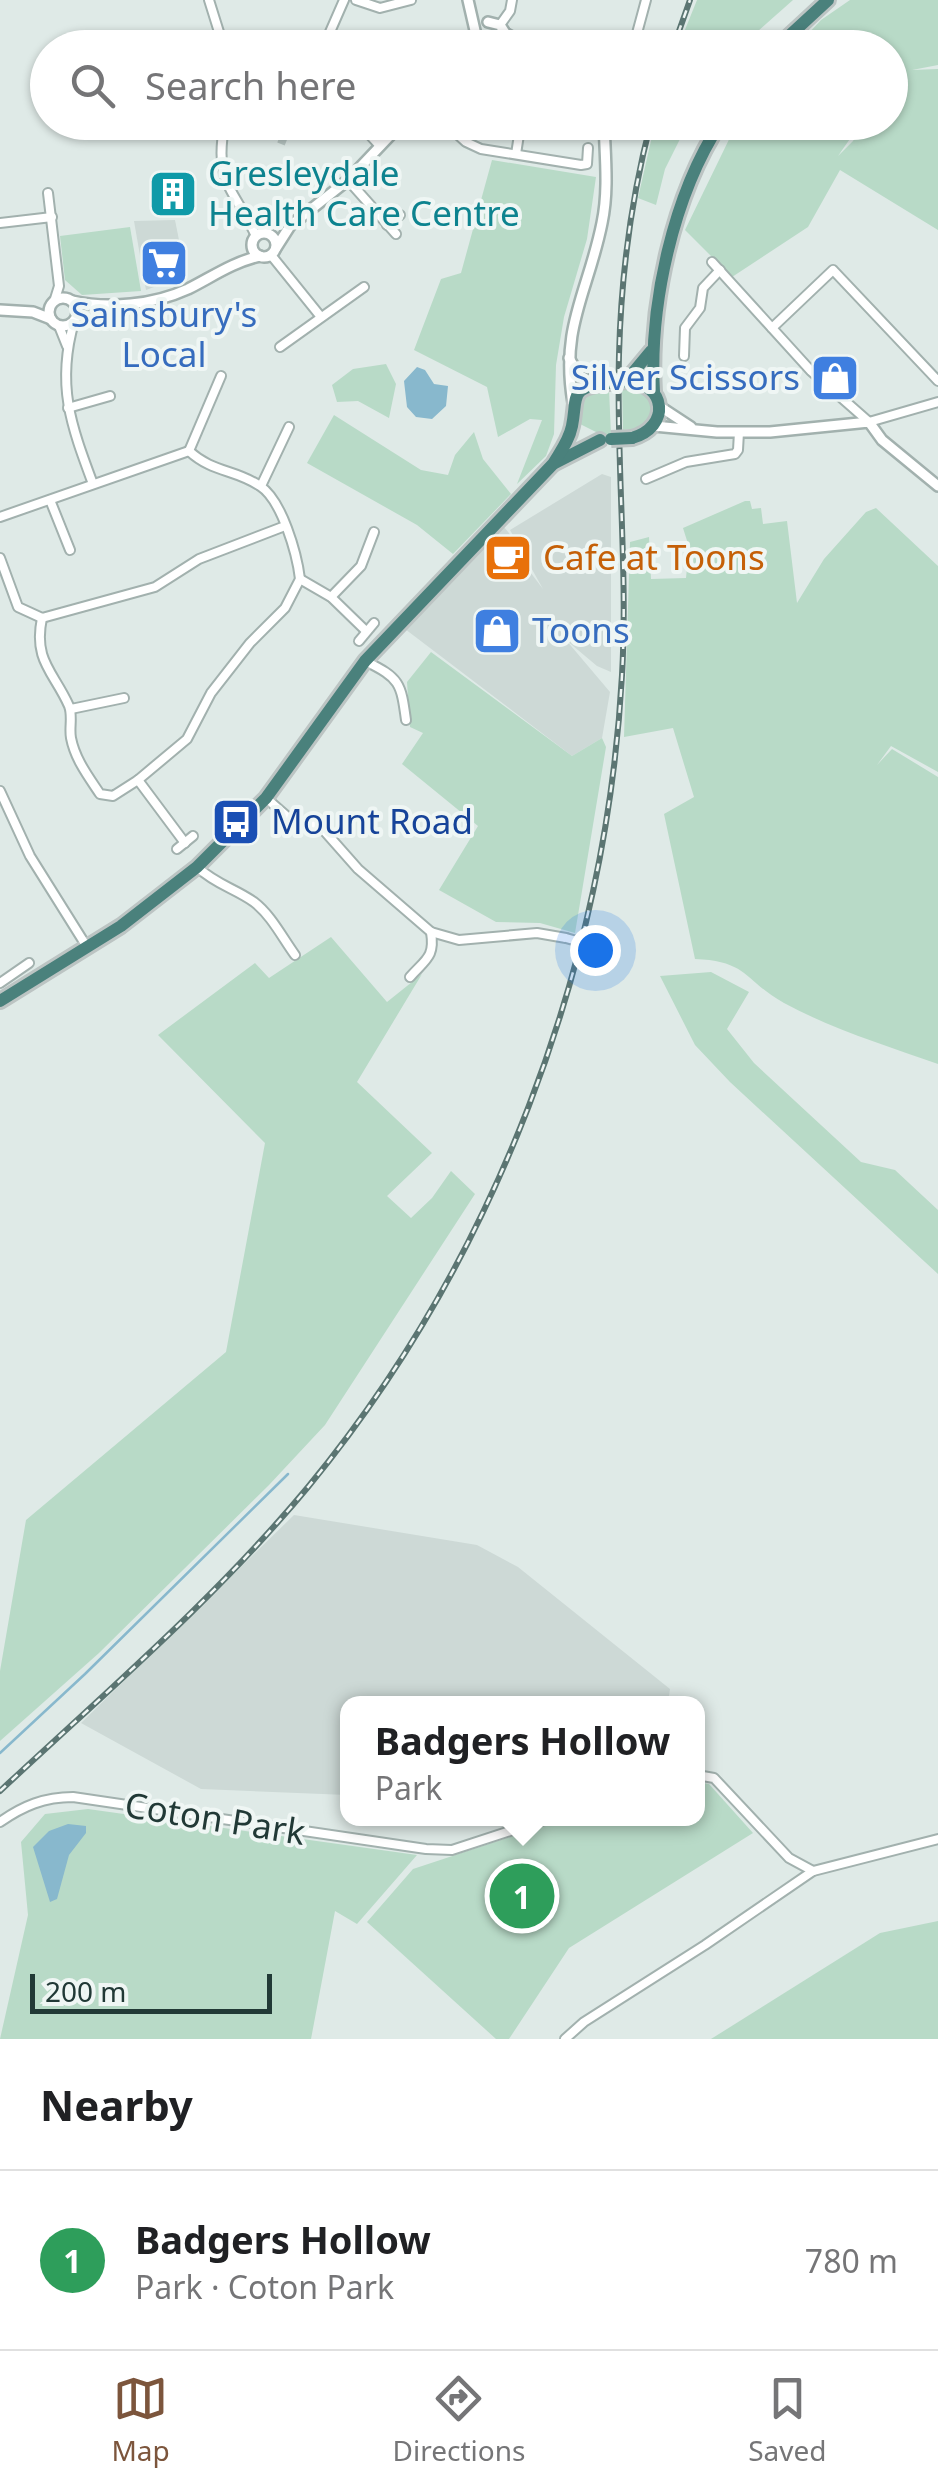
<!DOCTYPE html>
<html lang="en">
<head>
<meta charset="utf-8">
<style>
  :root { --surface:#fff; --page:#f2f2f2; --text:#202124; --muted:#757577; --line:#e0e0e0; --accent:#7c553c }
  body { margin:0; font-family:"Noto Sans",sans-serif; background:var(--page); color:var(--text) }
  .scale { position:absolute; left:30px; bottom:25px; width:242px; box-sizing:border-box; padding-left:10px; border:5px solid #213936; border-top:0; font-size:28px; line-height:35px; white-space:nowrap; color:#213936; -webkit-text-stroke:8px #eff6f4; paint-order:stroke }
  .you { position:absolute; left:595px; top:950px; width:35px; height:35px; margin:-25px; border:8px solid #fff; border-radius:50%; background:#1a73e8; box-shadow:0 0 0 15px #1a73e833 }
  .badge { display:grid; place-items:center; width:65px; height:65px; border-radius:50%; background:var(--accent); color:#fff; font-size:32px; font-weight:700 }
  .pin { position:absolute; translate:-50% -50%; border:5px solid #fff; box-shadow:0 2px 10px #0006 }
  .popup { position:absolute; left:340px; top:1696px; width:365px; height:130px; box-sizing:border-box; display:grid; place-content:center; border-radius:20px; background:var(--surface); filter:drop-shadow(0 2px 8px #0005); font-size:32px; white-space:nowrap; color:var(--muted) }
  .popup b { font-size:38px; color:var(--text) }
  .popup::after { content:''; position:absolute; left:50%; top:100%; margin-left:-20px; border:20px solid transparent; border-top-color:var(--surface) }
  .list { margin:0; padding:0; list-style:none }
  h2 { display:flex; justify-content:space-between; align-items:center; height:130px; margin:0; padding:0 40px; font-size:42px }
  h2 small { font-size:32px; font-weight:400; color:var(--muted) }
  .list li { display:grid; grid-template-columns:65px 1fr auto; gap:30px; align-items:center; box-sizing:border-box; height:180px; padding:0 40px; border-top:2px solid var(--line) }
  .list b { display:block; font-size:38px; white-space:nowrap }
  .list p { margin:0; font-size:32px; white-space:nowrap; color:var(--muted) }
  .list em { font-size:32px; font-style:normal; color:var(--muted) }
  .icon { flex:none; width:55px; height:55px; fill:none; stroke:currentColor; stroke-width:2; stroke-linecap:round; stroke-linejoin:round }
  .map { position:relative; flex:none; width:938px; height:2039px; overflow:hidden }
  .search { position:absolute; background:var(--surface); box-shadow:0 2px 8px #0004; left:30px; right:30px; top:30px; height:110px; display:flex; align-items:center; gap:25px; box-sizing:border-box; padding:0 35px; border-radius:55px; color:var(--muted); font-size:38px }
  .sheet { height:310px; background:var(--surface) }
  nav { display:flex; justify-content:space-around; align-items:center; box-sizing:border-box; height:140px; border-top:2px solid var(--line); background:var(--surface); font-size:28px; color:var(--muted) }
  nav a { display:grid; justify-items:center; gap:5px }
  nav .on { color:var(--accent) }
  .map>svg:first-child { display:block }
</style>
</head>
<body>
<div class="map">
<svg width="938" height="2039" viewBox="0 0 938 2039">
  <rect width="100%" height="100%" fill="#dfeae7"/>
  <!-- built -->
  <g fill="#cdd9d6">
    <polygon points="175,220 186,275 146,290 134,221"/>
    <polygon points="602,474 611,477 611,672 597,666 566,640 610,692 602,738 572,756 405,629 504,527 513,538 521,560 543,589 510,530"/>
    <polygon points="294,1515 477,1545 518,1567 670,1689 668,1703 347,1704 347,1795 201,1789 81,1723"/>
  </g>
  <!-- green -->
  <g fill="#b8dac7">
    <polygon points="697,0 793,0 740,47 678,47"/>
    <polygon points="850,0 938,0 938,65 912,70 938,69 938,230 840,170 808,227 732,277 685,230 737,123 861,123 838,156 853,141 863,123 890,122 890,48 796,47 821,20"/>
    <polygon points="655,123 688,123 665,169 656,205 638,198"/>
    <polygon points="492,160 596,177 587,239 564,317 556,365 554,434 546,456 517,484 542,420 530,419 498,437 487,387 414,350 441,279 461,273"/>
    <polygon points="130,227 141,291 82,295 65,280 60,236"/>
    <polygon points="386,364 396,384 389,418 358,401 337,402 332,385 353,369"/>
    <polygon points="609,389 611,435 602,435 580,424 576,406 587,392"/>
    <path d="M629,389C651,389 656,407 647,425L630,434V429L623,430L622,390Z"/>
    <polygon points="334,415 421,470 448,475 455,455 474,432 483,459 511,494 453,554 417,525 307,463"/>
    <path d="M745,501H750L752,509L761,508L763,524L787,521L797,603L824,559L866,512L876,508L938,566V772L891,746L877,765L892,749L938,777V1064C887,1046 832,1029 784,1003C744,981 749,961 695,959L664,814L694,797L673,728L624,737L630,542L649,537L651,579L686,578L689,547L683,528Z"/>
    <polygon points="431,652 572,756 602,738 606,747 575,933 540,923 496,922 439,890 478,826 402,764 423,733 410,727 407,682"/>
    <polygon points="331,937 387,1002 422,974 357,1082 432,1153 387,1196 411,1218 432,1198 451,1171 475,1194 325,1425 269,1485 99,1653 0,1741 0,1671 26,1520 226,1352 265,1143 158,1035 255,963 269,978"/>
    <polygon points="711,972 749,992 727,1029 754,1063 861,1162 895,1170 938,1210 938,1274 730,1082 695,1045 660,976"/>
    <polygon points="697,1782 709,1784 753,1833 569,1948 509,2039 496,2039 367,1922 413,1869 565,1819 697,1818"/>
    <polygon points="88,1809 417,1855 357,1924 335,1911 311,2039 0,2039 28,1915 21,1842 45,1814"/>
    <polygon points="938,1921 938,2039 711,2039 880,1933"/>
  </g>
  <!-- water -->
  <g fill="#88b8cd">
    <polygon points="417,367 425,370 434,384 448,386 446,406 432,419 416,417 407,407 404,381"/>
    <polygon points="68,1824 86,1826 86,1833 69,1855 57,1899 50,1902 33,1847 49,1831"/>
  </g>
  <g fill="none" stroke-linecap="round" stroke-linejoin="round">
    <!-- stream -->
    <polyline stroke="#88b8cd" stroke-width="2.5" points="0,1753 85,1674 288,1474"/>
    <!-- minor-tunnel -->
    <polyline stroke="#b9c7c4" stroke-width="8" stroke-dasharray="8 4" stroke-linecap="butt" points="281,144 287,129"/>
    <!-- minor casing -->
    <g stroke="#a2b1ae" stroke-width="12">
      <g id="minor">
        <polyline points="209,0 224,48"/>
        <polyline points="356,0 380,8 411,0"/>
        <polyline points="500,25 510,11 512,0"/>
        <polyline points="323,48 344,0"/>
        <polyline points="633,48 646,0"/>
        <path d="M225,122C213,182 233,187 256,236"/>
        <polyline points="358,122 380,146"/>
        <polyline points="444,122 466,142 481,149 581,165 587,164 588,148"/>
        <polyline points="287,129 290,122"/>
        <polyline points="516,154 521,122"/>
        <polyline points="348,180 396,234"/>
        <polyline points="48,193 59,286 54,302"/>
        <polyline points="0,223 52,217"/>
        <polyline points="387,225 400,215"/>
        <polyline points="271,255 321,317"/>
        <polyline points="712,262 811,371 869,422 938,402"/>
        <path d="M74,322C56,385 71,425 93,484"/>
        <polyline points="59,326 67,346"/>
        <polyline points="772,328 833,270 938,381"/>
        <polyline points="280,347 364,287"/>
        <polyline points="684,356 685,328 700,308 703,288 720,270"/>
        <polyline points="68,408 110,396"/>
        <polyline points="189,451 221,376"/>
        <polyline points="646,479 686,462 735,454 738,450 739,432"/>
        <polyline points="261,486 289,427"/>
        <polyline points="50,500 70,550"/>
        <polyline points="0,517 189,451"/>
        <polyline points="0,558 18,607 42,618 155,587 199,559 285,526"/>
        <polyline points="300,579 331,597 366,631"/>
        <polyline points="331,597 361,566 374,532"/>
        <path d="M42,618C33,661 54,672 69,706C73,716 69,728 71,738C75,759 88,776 100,794L113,796L138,780L187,739L211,693L250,643L285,608L300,579C297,554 282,500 260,486C235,469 213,473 189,451"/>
        <polyline points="359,641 374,623"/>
        <path d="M365,661C400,678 401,683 406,720"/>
        <polyline points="71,709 124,698"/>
        <polyline points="138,780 185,843"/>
        <polyline points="0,791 30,856 87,947"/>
        <polyline points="266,798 290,819 320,826 358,869 431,932 459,940 537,933 566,938"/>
        <polyline points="177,849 193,836"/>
        <path d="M197,867C217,885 234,888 254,902C271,915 282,937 295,955"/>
        <path d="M410,977C426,959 435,957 431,932"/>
        <polyline points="0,983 29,963"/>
        <polyline points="697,1775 714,1778 789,1858 813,1871"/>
        <path d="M0,1822C23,1806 44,1797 73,1797L426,1849L452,1850L550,1818"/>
        <polyline points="565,2039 584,2022 705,1945 813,1871 938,1839"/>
      </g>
    </g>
    <!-- tertiary casing -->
    <g stroke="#a2b1ae" stroke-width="14">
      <g id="tertiary">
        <polyline points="468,0 479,48"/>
        <polyline points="488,22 500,25 505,33 532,48"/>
        <polyline points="502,48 505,33"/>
        <circle cx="264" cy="245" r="12"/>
        <polyline points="276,248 290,226 348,180 403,122"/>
        <circle cx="63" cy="312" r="14"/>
        <path d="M72,301C109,309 153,305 188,289C212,277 233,262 260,256"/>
        <polyline points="0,310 33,312 51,319"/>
        <polyline points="569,358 579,375 594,384"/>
        <path d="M573,403C560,326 588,293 602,223C609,190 605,156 604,122"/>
        <polyline points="659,406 691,427"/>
        <polyline points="654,426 717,432 770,432 869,422 882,440 938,486"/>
      </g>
    </g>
    <!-- trunk casing -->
    <g stroke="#bcc4c3" stroke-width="18">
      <g id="trunk">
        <polyline points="776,48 828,0"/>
        <path d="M626,381C667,383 671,427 632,438"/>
        <polyline points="626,381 651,351"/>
        <path d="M654,392C649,305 673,195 721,122"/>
        <polyline points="555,463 600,440"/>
        <path d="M0,1001L121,926L197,867L266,798L365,661L553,464C560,452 569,441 572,426C578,396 568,388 608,383"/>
      </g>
    </g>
    <!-- minor -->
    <use href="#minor" stroke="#fff" stroke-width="8"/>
    <!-- tertiary -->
    <use href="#tertiary" stroke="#fff" stroke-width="9"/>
    <!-- trunk -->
    <use href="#trunk" stroke="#4a817c" stroke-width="12"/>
    <!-- rail casing -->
    <g stroke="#5b7572" stroke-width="6">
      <g id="rail">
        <polyline points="673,48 690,0"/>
        <path d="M0,1791C105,1693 216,1598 308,1487C494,1261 606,968 622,675C628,569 616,462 619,355C621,277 631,198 651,122"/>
      </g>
    </g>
    <!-- rail -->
    <use href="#rail" stroke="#eff6f4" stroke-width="2.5" stroke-dasharray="8" stroke-linecap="butt"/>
    <!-- minor-bridge casing -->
    <g stroke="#a2b1ae" stroke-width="12" stroke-linecap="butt">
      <polyline id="minor-bridge" points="566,938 598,947"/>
    </g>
    <!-- trunk-bridge casing -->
    <g stroke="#bcc4c3" stroke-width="18" stroke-linecap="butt">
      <g id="trunk-bridge">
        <polyline points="608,383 626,381"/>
        <polyline points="611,439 632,438"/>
      </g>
    </g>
    <!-- minor-bridge -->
    <use href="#minor-bridge" stroke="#fff" stroke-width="8"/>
    <!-- trunk-bridge -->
    <use href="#trunk-bridge" stroke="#4a817c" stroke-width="12"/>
  </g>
  <!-- icons -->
  <defs>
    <g id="building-square" transform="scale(2.5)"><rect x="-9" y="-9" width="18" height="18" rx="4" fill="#0f9aa8" stroke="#eff6f4"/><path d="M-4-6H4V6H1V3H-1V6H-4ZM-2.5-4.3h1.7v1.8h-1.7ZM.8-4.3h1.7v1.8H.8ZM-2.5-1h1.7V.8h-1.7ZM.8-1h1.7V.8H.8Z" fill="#fff"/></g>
    <g id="supermarket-square" transform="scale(2.5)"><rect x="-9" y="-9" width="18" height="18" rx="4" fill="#3f7fe0" stroke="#eff6f4"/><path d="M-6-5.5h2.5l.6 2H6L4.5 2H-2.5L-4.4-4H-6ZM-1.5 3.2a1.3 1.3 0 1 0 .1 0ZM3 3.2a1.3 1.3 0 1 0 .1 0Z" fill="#fff"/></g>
    <g id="shop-square" transform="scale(2.5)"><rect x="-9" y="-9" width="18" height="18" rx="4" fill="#3f7fe0" stroke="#eff6f4"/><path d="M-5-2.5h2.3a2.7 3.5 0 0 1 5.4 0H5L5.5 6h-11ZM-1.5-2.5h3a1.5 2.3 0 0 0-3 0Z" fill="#fff"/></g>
    <g id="cafe-square" transform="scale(2.5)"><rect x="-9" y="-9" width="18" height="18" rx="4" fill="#e8710a" stroke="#eff6f4"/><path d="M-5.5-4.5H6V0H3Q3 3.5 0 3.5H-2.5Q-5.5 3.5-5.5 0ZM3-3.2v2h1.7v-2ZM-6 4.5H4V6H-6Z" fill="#fff"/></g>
    <g id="bus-square" transform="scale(2.5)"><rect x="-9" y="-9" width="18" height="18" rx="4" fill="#1a4fb4" stroke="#eff6f4"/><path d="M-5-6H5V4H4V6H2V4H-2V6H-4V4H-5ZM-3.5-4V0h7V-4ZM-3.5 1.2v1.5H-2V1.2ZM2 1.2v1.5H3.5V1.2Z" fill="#fff"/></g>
  </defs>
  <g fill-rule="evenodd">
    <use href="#building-square" x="173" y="194"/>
    <use href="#supermarket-square" x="164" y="263"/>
    <use href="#shop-square" x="835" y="378"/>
    <use href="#cafe-square" x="508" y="558"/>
    <use href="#shop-square" x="497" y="631"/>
    <use href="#bus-square" x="236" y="822"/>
  </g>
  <g text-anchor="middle" stroke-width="8" stroke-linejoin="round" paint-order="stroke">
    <!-- culture labels -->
    <g font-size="35" fill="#0d838f" stroke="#eff6f4" text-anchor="start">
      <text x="208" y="186">Gresleydale<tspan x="208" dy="40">Health Care Centre</tspan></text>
    </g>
    <!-- shop labels -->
    <g font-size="35" fill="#366cbe" stroke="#eff6f4">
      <text x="164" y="327">Sainsbury's<tspan x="164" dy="40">Local</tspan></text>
      <text x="800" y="390" text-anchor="end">Silver Scissors</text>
      <text x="532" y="643" text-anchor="start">Toons</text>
    </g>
    <!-- food labels -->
    <g font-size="35" fill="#c56008" stroke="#eff6f4" text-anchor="start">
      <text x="543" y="570">Cafe at Toons</text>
    </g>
    <!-- transit labels -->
    <g font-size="35" fill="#164399" stroke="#eff6f4" text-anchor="start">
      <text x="271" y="834">Mount Road</text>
    </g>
    <!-- street labels -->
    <g font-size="35" fill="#213936" stroke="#eff6f4">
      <text transform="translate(215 1819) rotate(9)" y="12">Coton Park</text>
    </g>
  </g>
</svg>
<div class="scale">200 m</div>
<div class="you"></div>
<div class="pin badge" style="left:522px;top:1896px;background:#2e9e5b">1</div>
<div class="popup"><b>Badgers Hollow</b>Park</div>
<div class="search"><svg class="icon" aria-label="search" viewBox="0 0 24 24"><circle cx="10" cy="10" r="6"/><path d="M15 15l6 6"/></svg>Search here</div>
</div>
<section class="sheet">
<h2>Nearby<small></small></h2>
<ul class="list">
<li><span class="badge" style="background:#2e9e5b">1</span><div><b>Badgers Hollow</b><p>Park · Coton Park</p></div><em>780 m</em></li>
</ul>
</section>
<nav>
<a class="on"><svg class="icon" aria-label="map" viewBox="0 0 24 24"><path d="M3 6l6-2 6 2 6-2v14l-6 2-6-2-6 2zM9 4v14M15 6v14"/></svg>Map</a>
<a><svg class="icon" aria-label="directions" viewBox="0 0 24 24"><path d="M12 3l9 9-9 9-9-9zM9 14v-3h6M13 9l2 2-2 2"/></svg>Directions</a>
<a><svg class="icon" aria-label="saved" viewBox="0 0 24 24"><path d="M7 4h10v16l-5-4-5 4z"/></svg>Saved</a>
</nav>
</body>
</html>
